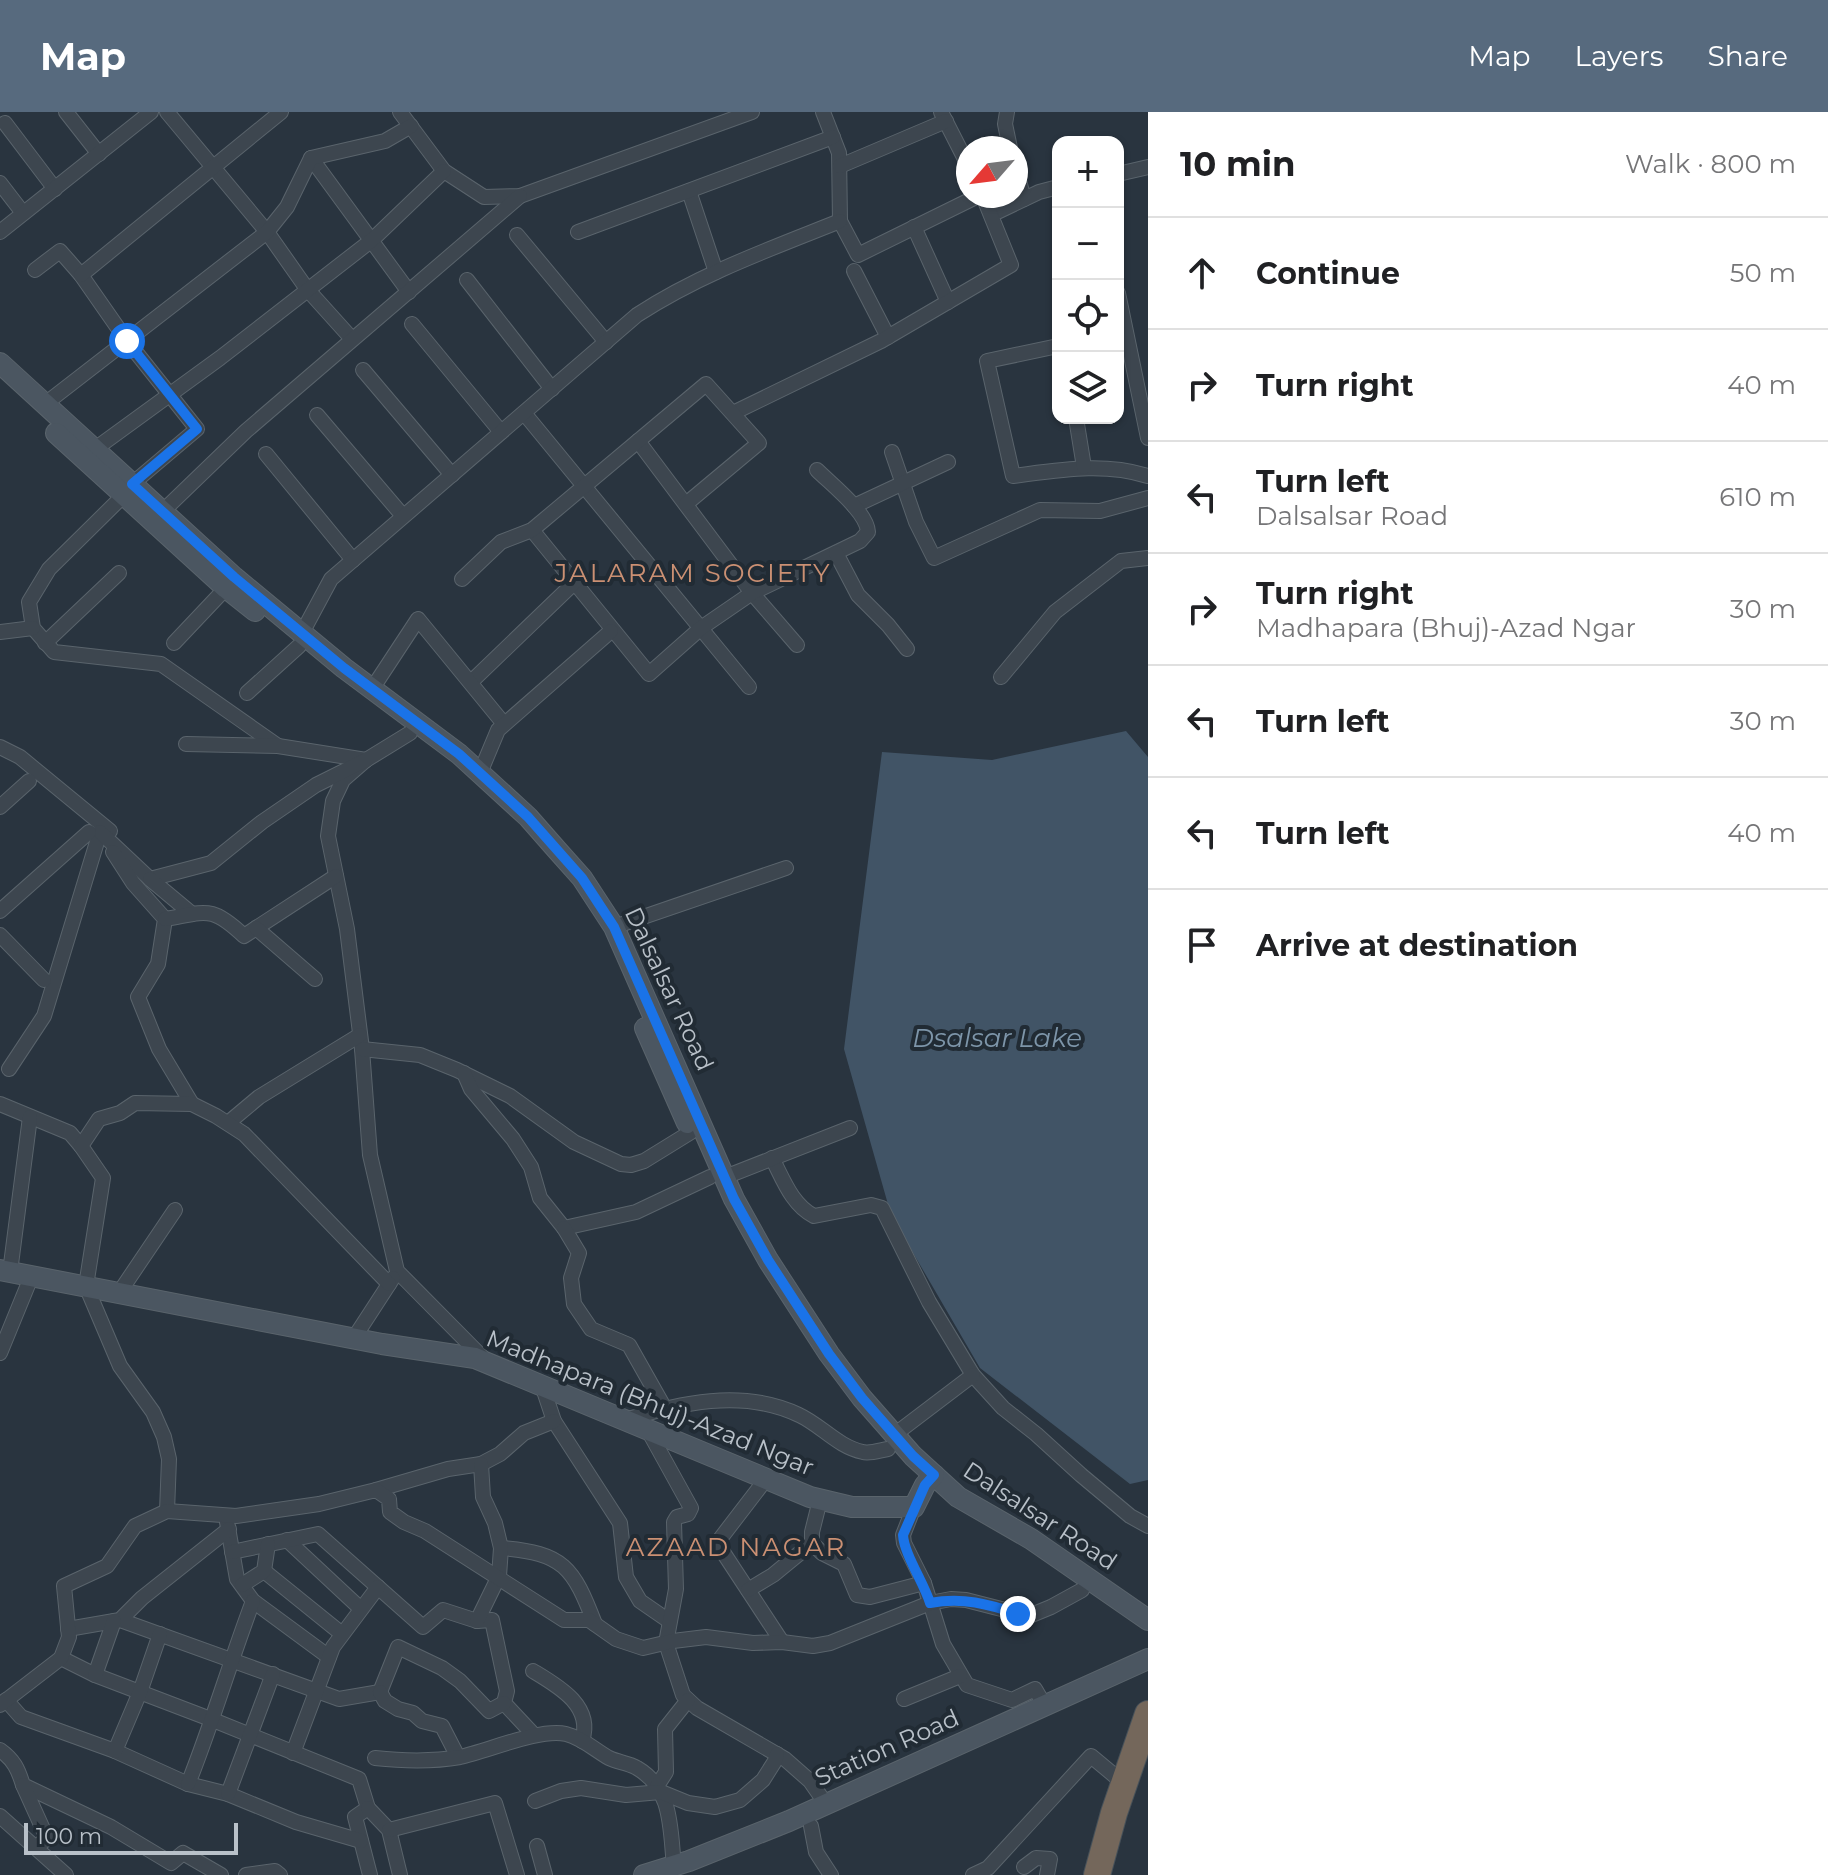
<!DOCTYPE html>
<html lang="en">
<head>
<meta charset="utf-8">
<style>
  :root { --surface:#fff; --page:#f2f2f2; --text:#202124; --muted:#757577; --line:#e0e0e0; --accent:#576a7e }
  body { margin:0; font-family:Montserrat,sans-serif; background:var(--page); color:var(--text) }
  .controls { position:absolute; right:24px; top:24px; display:grid; overflow:hidden; border-radius:16px; box-shadow:0 2px 6px #0004 }
  .controls button { width:72px; height:72px; display:grid; place-items:center; padding:0; border:0; border-bottom:2px solid var(--line); background:var(--surface); color:var(--text); font:40px sans-serif }
  .compass { position:absolute; left:956px; top:24px; width:72px; height:72px; border-radius:50%; background:var(--surface); box-shadow:0 2px 6px #0004; rotate:242deg }
  .scale { position:absolute; left:24px; bottom:20px; width:214px; box-sizing:border-box; padding-left:8px; border:4px solid #b9c1c9; border-top:0; font-size:22px; line-height:28px; white-space:nowrap; color:#b9c1c9; -webkit-text-stroke:6px #212b34; paint-order:stroke }
  .stop { position:absolute; width:24px; height:24px; margin:-18px; border:6px solid #1a73e8; border-radius:50%; background:#fff }
  .stop.end { background:#1a73e8; border-color:#fff; box-shadow:0 2px 8px #0008 }
  .list { margin:0; padding:0; list-style:none }
  h2 { display:flex; justify-content:space-between; align-items:center; height:104px; margin:0; padding:0 32px; font-size:34px }
  h2 small { font-size:26px; font-weight:400; color:var(--muted) }
  .list li { display:grid; grid-template-columns:52px 1fr auto; gap:24px; align-items:center; box-sizing:border-box; height:112px; padding:0 32px; border-top:2px solid var(--line) }
  .list b { display:block; font-size:30px; white-space:nowrap }
  .list p { margin:0; font-size:26px; white-space:nowrap; color:var(--muted) }
  .list em { font-size:26px; font-style:normal; color:var(--muted) }
  .icon { flex:none; width:44px; height:44px; fill:none; stroke:currentColor; stroke-width:2; stroke-linecap:round; stroke-linejoin:round }
  .map { position:relative; flex:none; width:1148px; height:1763px; overflow:hidden }
  header { display:flex; align-items:center; gap:48px; box-sizing:border-box; height:112px; padding:0 40px; background:var(--accent); color:#fff }
  header strong { font-size:38px }
  nav { display:flex; gap:44px; margin-inline-start:auto; font-size:28px }
  main { display:flex }
  aside { flex:1; background:var(--surface) }
  .map>svg:first-child { display:block }
</style>
</head>
<body>
<header>
<strong>Map</strong>
<nav><a>Map</a><a>Layers</a><a>Share</a></nav>
</header>
<main>
<div class="map">
<svg width="1148" height="1763" viewBox="0 0 1148 1763">
  <rect width="100%" height="100%" fill="#29343f"/>
  <!-- water -->
  <polygon fill="#415466" points="1126,619 1148,645 1148,1368 1130,1372 980,1256 891,1103 844,937 882,640 992,648"/>
  <g fill="none" stroke-linecap="round" stroke-linejoin="round">
    <!-- street casing -->
    <g stroke="#5a646c" stroke-width="16">
      <g id="street">
        <polyline points="66,0 99,42"/>
        <polyline points="167,0 267,120 307,177 352,227"/>
        <polyline points="400,0 444,59 484,85 520,84 752,0"/>
        <polyline points="823,0 839,41 840,109 858,143 978,84"/>
        <polyline points="941,0 968,53"/>
        <polyline points="1007,0 1005,12 1010,36"/>
        <polyline points="5,11 55,77"/>
        <polyline points="311,46 409,180"/>
        <polyline points="840,54 946,9"/>
        <polyline points="1016,58 1024,87"/>
        <polyline points="1118,62 1148,55"/>
        <polyline points="0,71 23,101"/>
        <polyline points="689,79 716,160"/>
        <polyline points="993,102 1039,80 1058,75"/>
        <polyline points="914,115 948,190"/>
        <polyline points="0,120 151,0"/>
        <polyline points="578,120 833,25"/>
        <polyline points="517,123 606,230"/>
        <polyline points="35,158 60,139 81,163 127,229 197,317 132,372"/>
        <polyline points="854,159 888,225"/>
        <polyline points="81,163 281,0"/>
        <polyline points="467,168 552,277"/>
        <polyline points="1118,181 1148,326"/>
        <polyline points="412,212 501,320"/>
        <path d="M1058,234L987,249L1013,364C1060,358 1103,350 1148,364"/>
        <polyline points="363,258 452,363"/>
        <polyline points="45,292 267,120 287,95 311,46 385,29 411,14"/>
        <polyline points="524,301 749,575"/>
        <polyline points="733,301 881,229 1011,153 983,84"/>
        <polyline points="317,303 403,404"/>
        <polyline points="1076,306 1084,355"/>
        <polyline points="638,329 752,481 797,533"/>
        <polyline points="95,337 220,246 372,128 444,59"/>
        <polyline points="892,340 916,410 934,446 1040,398 1100,399 1148,386"/>
        <polyline points="266,342 353,448"/>
        <polyline points="124,383 49,457 29,490 33,516 54,540 161,552 278,634"/>
        <polyline points="854,394 948,350"/>
        <polyline points="163,399 246,319 520,84"/>
        <path d="M532,418L649,562L701,516L752,481L860,429L868,420C867,400 832,373 817,358"/>
        <polyline points="836,441 858,483 888,513 907,537"/>
        <polyline points="462,467 501,430 532,418 706,272 759,331 686,392"/>
        <polyline points="0,520 33,516"/>
        <path d="M302,521L331,467L637,203C700,162 770,137 840,109"/>
        <polyline points="45,531 119,461"/>
        <polyline points="174,531 226,476"/>
        <polyline points="1001,565 1055,500 1121,449 1148,446"/>
        <polyline points="471,570 575,470"/>
        <polyline points="372,577 418,507 504,612"/>
        <polyline points="247,581 299,534"/>
        <polyline points="186,632 278,634 366,648"/>
        <polyline points="0,635 20,645 110,719 100,720 44,904 9,957"/>
        <polyline points="366,648 343,668 333,689 328,724 347,817 362,937 370,1043 397,1159 485,1248"/>
        <polyline points="480,661 498,618 611,519"/>
        <polyline points="0,695 29,669"/>
        <polyline points="100,720 150,767 211,751 262,710 316,673 366,648 410,621"/>
        <polyline points="113,740 133,771 165,807 158,852 138,885 159,937 192,992"/>
        <polyline points="150,767 192,802"/>
        <polyline points="0,799 89,720"/>
        <path d="M165,807C207,800 211,793 244,824L336,764"/>
        <polyline points="614,815 786,756"/>
        <polyline points="256,816 315,867"/>
        <polyline points="0,823 44,868"/>
        <polyline points="362,937 420,943 457,958 510,984 574,1030 621,1052 631,1053 644,1049 691,1020"/>
        <polyline points="464,961 471,977 513,1027 531,1055 540,1086 564,1116 636,1100 710,1065"/>
        <polyline points="0,992 70,1021 81,1034"/>
        <polyline points="228,1011 259,985 360,923"/>
        <path d="M772,1046C783,1067 792,1093 814,1104L871,1093L882,1096L929,1190L973,1263L1003,1296L1036,1322L1081,1363L1130,1404L1148,1414"/>
        <polyline points="725,1065 850,1016"/>
        <polyline points="564,1116 579,1141 571,1166 574,1192 591,1217 629,1233 664,1295"/>
        <polyline points="10,1160 30,1005"/>
        <polyline points="119,1181 175,1098"/>
        <polyline points="354,1226 393,1166"/>
        <polyline points="0,1241 32,1163"/>
        <polyline points="543,1276 554,1309 620,1411 626,1465 640,1489 669,1509"/>
        <path d="M622,1309C678,1291 743,1276 799,1303C821,1313 838,1335 863,1340C870,1342 881,1338 888,1337"/>
        <polyline points="649,1320 691,1396 688,1402 677,1405 674,1410 676,1477 666,1531 683,1583 697,1596 785,1647 810,1669 826,1692"/>
        <polyline points="894,1323 973,1263"/>
        <polyline points="766,1367 717,1431 782,1530"/>
        <polyline points="376,1378 448,1357 481,1352 500,1342 524,1321 554,1309"/>
        <polyline points="820,1388 812,1420 812,1431 822,1441 844,1452 857,1483 870,1485 924,1471"/>
        <polyline points="914,1395 903,1423 904,1431 924,1471 943,1532 967,1573 1012,1588 1035,1577 1045,1594"/>
        <polyline points="167,1399 169,1347 164,1325 153,1300 120,1254 86,1174 103,1066 81,1034 99,1007 120,1001 135,991 192,992 216,1004 244,1022 389,1172"/>
        <polyline points="227,1410 237,1467 253,1489 329,1545"/>
        <polyline points="287,1428 361,1497"/>
        <path d="M501,1436C564,1441 573,1455 595,1512"/>
        <polyline points="232,1440 318,1422 423,1515 443,1498 477,1509 492,1508 507,1579 504,1591 534,1623"/>
        <polyline points="264,1459 342,1522"/>
        <polyline points="242,1473 264,1459 268,1432"/>
        <polyline points="748,1478 773,1463 812,1431"/>
        <polyline points="120,1508 339,1587 380,1580"/>
        <polyline points="477,1509 499,1464 501,1436 495,1411 483,1385 481,1352"/>
        <polyline points="68,1517 120,1508 142,1486 229,1417"/>
        <polyline points="61,1546 95,1563 213,1608 359,1667 368,1696 355,1705 370,1763"/>
        <path d="M533,1559C558,1574 594,1594 582,1629"/>
        <polyline points="95,1563 114,1509"/>
        <polyline points="380,1580 398,1535 442,1556 460,1569 489,1599 504,1591"/>
        <polyline points="380,1580 385,1589 398,1597 413,1601 422,1609 442,1614 458,1645"/>
        <polyline points="904,1587 960,1564"/>
        <polyline points="6,1588 21,1605 115,1639 188,1672 228,1682 296,1710 361,1729"/>
        <polyline points="0,1593 61,1546 69,1525 64,1474 107,1454 135,1414 167,1399 236,1404 319,1392 376,1378 389,1387 390,1400 404,1410 425,1419 564,1508 589,1508 616,1527 643,1536 673,1529 706,1525 753,1531 782,1530 813,1534 830,1531 930,1491 951,1487 966,1488 1029,1504 1051,1495 1082,1478"/>
        <path d="M0,1638C14,1648 18,1657 23,1673L111,1715L171,1751L183,1741L221,1763"/>
        <polyline points="115,1639 140,1580 160,1522"/>
        <polyline points="293,1641 333,1535 378,1475"/>
        <path d="M375,1646C403,1649 431,1650 460,1645C488,1639 540,1616 566,1622C582,1626 595,1638 609,1646C617,1650 629,1651 637,1656C673,1677 670,1717 674,1754"/>
        <path d="M188,1672C212,1612 230,1550 253,1489"/>
        <polyline points="23,1673 47,1726 37,1735"/>
        <polyline points="657,1674 666,1660 665,1617 688,1588"/>
        <polyline points="228,1682 273,1562"/>
        <polyline points="535,1689 561,1679 581,1676 626,1683 661,1680 688,1691 715,1695 740,1688 763,1668 775,1649 777,1642"/>
        <polyline points="368,1696 389,1718 400,1763"/>
        <polyline points="0,1704 66,1763"/>
        <polyline points="811,1714 816,1740 831,1763"/>
        <polyline points="389,1718 495,1691 517,1763"/>
        <polyline points="537,1734 545,1763"/>
        <polyline points="1024,1755 1036,1746 1050,1747 1047,1763"/>
        <polyline points="246,1763 275,1759 280,1763"/>
        <polyline points="973,1763 988,1756 1091,1644 1115,1664"/>
      </g>
    </g>
    <!-- secondary casing -->
    <g stroke="#5a646c" stroke-width="22">
      <g id="secondary">
        <polyline points="0,251 234,465 344,556 459,642 528,705 557,738 582,766 614,815 734,1087 768,1148 829,1242 862,1286 913,1344 958,1385 1031,1427 1148,1508"/>
        <polyline points="56,321 226,476 255,499"/>
        <polyline points="645,916 687,1011"/>
        <polyline points="0,1158 382,1232 475,1246 810,1385 852,1395 914,1395 925,1373 934,1363"/>
        <polyline points="644,1763 689,1749 789,1709 1148,1547"/>
      </g>
    </g>
    <!-- highway casing -->
    <g stroke="#475159" stroke-width="28">
      <polyline id="highway" points="1097,1763 1114,1701 1148,1602"/>
    </g>
    <!-- street -->
    <use href="#street" stroke="#3d464f" stroke-width="14"/>
    <!-- secondary -->
    <use href="#secondary" stroke="#4b5661" stroke-width="20"/>
    <!-- highway -->
    <use href="#highway" stroke="#74675b" stroke-width="26"/>
  </g>
  <g fill="none" stroke-linecap="round" stroke-linejoin="round">
    <!-- route -->
    <path stroke="#1a73e8" stroke-width="10" d="M127,229L197,317L132,372L234,465L344,556L459,642L528,705L582,766L614,815L734,1087L768,1148L829,1242L862,1286L913,1344L934,1363L925,1373L903,1423C904,1442 924,1471 930,1491C963,1485 988,1492 1018,1502"/>
  </g>
  <g text-anchor="middle" stroke-width="8" stroke-linejoin="round" paint-order="stroke">
    <!-- street labels -->
    <g font-size="24" fill="#b9c1c9" stroke="#212b34">
      <text transform="translate(669 877) rotate(65)" y="8">Dalsalsar Road</text>
      <text transform="translate(650 1291) rotate(22)" y="8">Madhapara (Bhuj)-Azad Ngar</text>
      <text transform="translate(1040 1404) rotate(33)" y="8">Dalsalsar Road</text>
      <text transform="translate(887 1636) rotate(-24)" y="8">Station Road</text>
    </g>
    <!-- neighbourhood labels -->
    <g font-size="26" letter-spacing="2" fill="#cb9073" stroke="#212b34">
      <text x="693" y="470">JALARAM SOCIETY</text>
      <text x="736" y="1444">AZAAD NAGAR</text>
    </g>
    <!-- water labels -->
    <g font-size="26" font-style="italic" fill="#7d95a9" stroke="#212b34">
      <text x="997" y="935">Dsalsar Lake</text>
    </g>
  </g>
</svg>
<div class="controls">
<button>+</button>
<button>−</button>
<button><svg class="icon" aria-label="locate" viewBox="0 0 24 24"><circle cx="12" cy="12" r="6"/><path d="M12 2v4M12 18v4M2 12h4M18 12h4"/></svg></button>
<button><svg class="icon" aria-label="layers" viewBox="0 0 24 24"><path d="M12 4l9 5-9 5-9-5zM3 14l9 5 9-5"/></svg></button>
</div>
<svg class="compass" viewBox="-18 -18 36 36"><path d="M0-13l5 13h-10z" fill="#e53935"/><path d="M0 13l5-13h-10z" fill="#757577"/></svg>
<div class="scale">100 m</div>
<div class="stop" style="left:127px;top:229px"></div>
<div class="stop end" style="left:1018px;top:1502px"></div>
</div>
<aside>
<h2>10 min<small>Walk · 800 m</small></h2>
<ul class="list">
<li><svg class="icon" aria-label="ahead" viewBox="0 0 24 24"><path d="M12 20V5M6 11l6-6 6 6"/></svg><div><b>Continue</b></div><em>50 m</em></li>
<li><svg class="icon" aria-label="right" viewBox="0 0 24 24"><path d="M7 20v-9h11M14 6l5 5-5 5"/></svg><div><b>Turn right</b></div><em>40 m</em></li>
<li><svg class="icon" aria-label="left" viewBox="0 0 24 24"><path d="M17 20v-9H6M10 6l-5 5 5 5"/></svg><div><b>Turn left</b><p>Dalsalsar Road</p></div><em>610 m</em></li>
<li><svg class="icon" aria-label="right" viewBox="0 0 24 24"><path d="M7 20v-9h11M14 6l5 5-5 5"/></svg><div><b>Turn right</b><p>Madhapara (Bhuj)-Azad Ngar</p></div><em>30 m</em></li>
<li><svg class="icon" aria-label="left" viewBox="0 0 24 24"><path d="M17 20v-9H6M10 6l-5 5 5 5"/></svg><div><b>Turn left</b></div><em>30 m</em></li>
<li><svg class="icon" aria-label="left" viewBox="0 0 24 24"><path d="M17 20v-9H6M10 6l-5 5 5 5"/></svg><div><b>Turn left</b></div><em>40 m</em></li>
<li><svg class="icon" aria-label="arrive" viewBox="0 0 24 24"><path d="M6 21V4h12l-3 4 3 4H6"/></svg><div><b>Arrive at destination</b></div></li>
</ul>
</aside>
</main>
</body>
</html>
